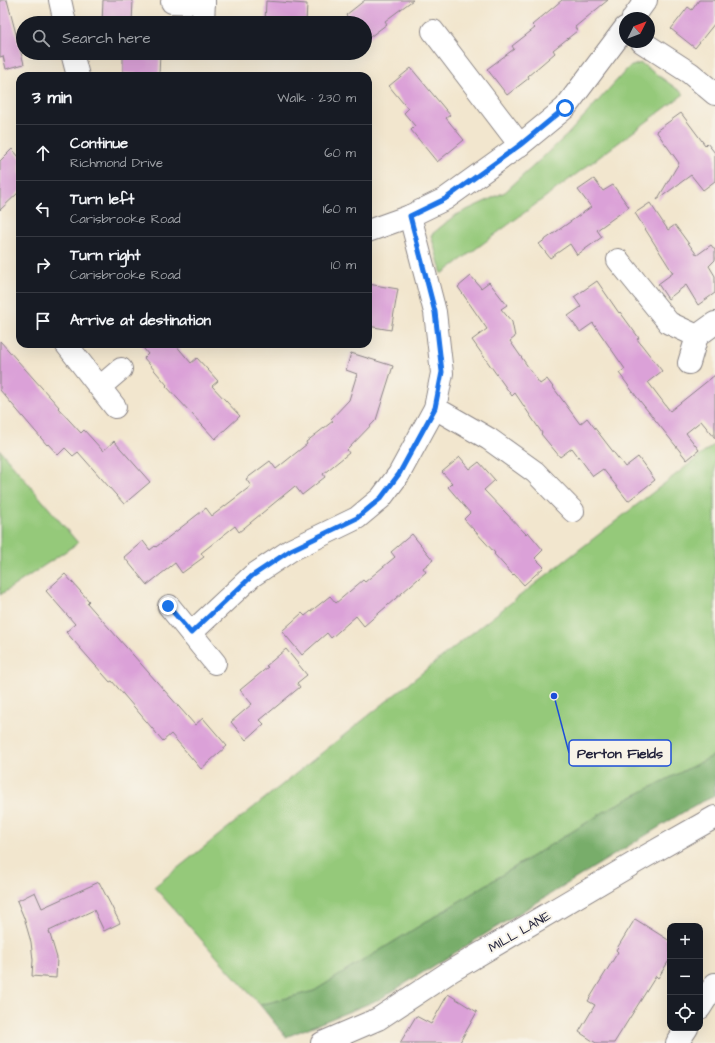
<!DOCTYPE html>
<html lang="en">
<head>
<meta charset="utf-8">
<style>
  :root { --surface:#171b24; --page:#242831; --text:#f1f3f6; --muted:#9ea1a6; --line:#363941 }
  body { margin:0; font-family:"Architects Daughter",sans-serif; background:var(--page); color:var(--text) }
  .controls { position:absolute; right:12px; bottom:12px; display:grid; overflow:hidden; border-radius:8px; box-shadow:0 4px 16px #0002 }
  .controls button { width:36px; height:36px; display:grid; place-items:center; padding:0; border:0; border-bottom:1px solid var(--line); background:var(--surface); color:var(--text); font:20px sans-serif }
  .compass { position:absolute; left:619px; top:12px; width:36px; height:36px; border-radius:50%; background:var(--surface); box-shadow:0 4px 16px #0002; rotate:48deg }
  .stop { position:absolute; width:12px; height:12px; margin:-9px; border:3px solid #1a73e8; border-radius:50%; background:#fff }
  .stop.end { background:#1a73e8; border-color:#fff; box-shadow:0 1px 4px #0008 }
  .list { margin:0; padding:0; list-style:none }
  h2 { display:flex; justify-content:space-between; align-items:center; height:52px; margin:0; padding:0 16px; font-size:17px }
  h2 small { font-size:13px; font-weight:400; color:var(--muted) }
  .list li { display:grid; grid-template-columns:26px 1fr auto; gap:12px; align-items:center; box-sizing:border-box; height:56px; padding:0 16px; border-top:1px solid var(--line) }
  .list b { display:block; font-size:15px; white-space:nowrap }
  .list p { margin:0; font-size:13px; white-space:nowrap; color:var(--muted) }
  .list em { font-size:13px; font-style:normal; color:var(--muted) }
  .icon { flex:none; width:22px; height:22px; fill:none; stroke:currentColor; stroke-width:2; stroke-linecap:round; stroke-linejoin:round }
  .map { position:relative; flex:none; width:715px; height:1043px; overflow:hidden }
  .search { position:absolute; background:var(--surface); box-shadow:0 4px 16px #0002; left:16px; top:16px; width:356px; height:44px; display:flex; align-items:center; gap:10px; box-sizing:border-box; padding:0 14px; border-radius:22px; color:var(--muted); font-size:15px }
  .panel { position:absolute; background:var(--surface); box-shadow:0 4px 16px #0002; left:16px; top:72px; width:356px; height:276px; border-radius:12px }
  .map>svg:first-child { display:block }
</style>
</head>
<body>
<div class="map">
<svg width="715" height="1043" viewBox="0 0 715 1043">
  <rect width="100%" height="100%" fill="#f7f3e8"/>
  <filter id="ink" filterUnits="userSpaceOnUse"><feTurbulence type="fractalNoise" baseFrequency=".025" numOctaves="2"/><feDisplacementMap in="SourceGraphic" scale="8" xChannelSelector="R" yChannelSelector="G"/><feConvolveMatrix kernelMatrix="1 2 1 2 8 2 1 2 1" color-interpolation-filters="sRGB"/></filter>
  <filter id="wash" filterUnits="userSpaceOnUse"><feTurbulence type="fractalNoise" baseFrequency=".012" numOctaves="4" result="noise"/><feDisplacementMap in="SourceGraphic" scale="16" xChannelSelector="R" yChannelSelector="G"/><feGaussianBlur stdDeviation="0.9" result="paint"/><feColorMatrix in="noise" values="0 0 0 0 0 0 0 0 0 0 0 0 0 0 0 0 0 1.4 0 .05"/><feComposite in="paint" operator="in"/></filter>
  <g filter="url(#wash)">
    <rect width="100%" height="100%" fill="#f2e6ce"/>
    <!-- green -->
    <g fill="#95c97a" stroke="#5c765a">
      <polygon points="641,63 684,94 442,274 431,235 454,216 505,192 567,135 629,67"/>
      <polygon points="715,444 715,755 612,807 314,991 260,1005 154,887 467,637"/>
      <polygon points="0,450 78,543 0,595"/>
    </g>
    <!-- forest -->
    <polygon fill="#78ad6a" stroke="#4d6852" points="715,755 715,796 695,805 380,999 286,1037 260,1005 314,991 612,807"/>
    <g id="blocks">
      <!-- building -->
      <g fill="#dba1d8">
        <polygon points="0,0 7,0 24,64 6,69 3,56 0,57"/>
        <polygon points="103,0 133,0 132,23 102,23"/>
        <polygon points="365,0 413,0 385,21 387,24 366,40 365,23 352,23 346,15"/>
        <polygon points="562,0 608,0 575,27 577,31 553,50 555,53 528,76 529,78 507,95 487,69 514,49 512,46 535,28 532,25"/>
        <polygon points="699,0 715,0 715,23 695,48 671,29 688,7 692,10"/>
        <polygon points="266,1 307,4 306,23 265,23"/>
        <polygon points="123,53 160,53 159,75 123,73"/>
        <polygon points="411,68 450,115 446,118 464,140 437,162 411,130 415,126 404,113 408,109 389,86"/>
        <polygon points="681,113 705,145 707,143 715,153 715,181 703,190 691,175 657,200 679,163 656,131"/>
        <polygon points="12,149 20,158 20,191 0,210 0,161"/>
        <polygon points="594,179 603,191 613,185 629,207 597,230 602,237 577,255 570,244 550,258 539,244 591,207 578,190"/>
        <polygon points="650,203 668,230 675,225 697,255 711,245 715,250 715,260 709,266 715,276 715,293 698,305 686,285 668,299 658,284 673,273 635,213"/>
        <polygon points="471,276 481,288 489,282 507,305 501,309 512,322 515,337 510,341 540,384 547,379 580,424 587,418 625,467 638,457 655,480 628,501 603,469 593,476 572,448 560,457 541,434 542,433 515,393 512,396 472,340 487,329 458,287"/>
        <polygon points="597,281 619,313 620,312 639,338 637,339 662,371 648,382 670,411 715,375 715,438 701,421 686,433 699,450 687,460 636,396 619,373 625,369 593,323 580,332 568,316 581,307 574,297"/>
        <polygon points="368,284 398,289 391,330 368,326"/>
        <polygon points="0,341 59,407 58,408 81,433 84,430 103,451 114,441 150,482 124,504 78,452 73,456 65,448 58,455 48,444 47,445 0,390"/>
        <polygon points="140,344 175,344 191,363 197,358 218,381 212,386 240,416 215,439 166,386 167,385 144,358 148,354"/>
        <polygon points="351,353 393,366 376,420 347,450 349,453 323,474 325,477 302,495 295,486 239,532 235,526 201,553 204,557 182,573 175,563 147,585 124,557 143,541 150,550 155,546 156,547 206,508 212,516 251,486 246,479 270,461 276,469 307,444 306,442 333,421 331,419 349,400 357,374 346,370"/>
        <polygon points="460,457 470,469 479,462 495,480 484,490 526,534 528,532 543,550 535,558 544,567 524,585 514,574 513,575 494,554 495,553 464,519 470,513 448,487 452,483 442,472"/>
        <polygon points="412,534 433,560 423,568 426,572 364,626 356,616 331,638 327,633 302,655 282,631 302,613 305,616 330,596 336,603 363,580 365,582 395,557 391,552"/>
        <polygon points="65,574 89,601 87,603 195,725 203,718 227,746 201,769 171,734 163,741 112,681 110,682 66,632 75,624 46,591"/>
        <polygon points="286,649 307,675 297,683 300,687 260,720 264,724 246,740 231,722 252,704 240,690 268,667 266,666"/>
        <polygon points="99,882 120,923 104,931 94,910 49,931 57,958 56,978 32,976 33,960 31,942 24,918 17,901 35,892 42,908"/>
        <polygon points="635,919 670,941 670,959 658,978 656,976 614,1043 596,1043 579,1032 595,1005 588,1001 618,952 616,950"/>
        <polygon points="448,994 477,1012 460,1042 463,1043 400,1043 416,1016 431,1024"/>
      </g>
    </g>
  </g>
  <g filter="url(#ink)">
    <use href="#blocks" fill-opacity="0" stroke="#8a8484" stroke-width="1"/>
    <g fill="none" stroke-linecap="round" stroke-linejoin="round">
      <!-- minor casing -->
      <g stroke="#8a8484" stroke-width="24">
        <g id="minor">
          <polyline points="60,0 65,23"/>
          <polyline points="172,2 204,3"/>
          <polyline points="633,18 646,0"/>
          <polyline points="203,23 204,0"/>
          <polyline points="433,31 520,145"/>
          <polyline points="642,42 690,73 715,94"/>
          <polyline points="72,53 78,76"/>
          <polyline points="368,231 410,216 445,199 520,145 565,108 625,28"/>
          <polyline points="618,260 669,323 697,336 689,363"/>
          <polyline points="697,336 715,323"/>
          <polyline points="66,344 115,407"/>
          <polyline points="100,387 121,369"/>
          <polyline points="435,408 489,439 535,472 573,511"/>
          <polyline points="169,606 215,663"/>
          <polyline points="191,633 252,576 291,550 357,518 381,498 399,474 435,408 442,373 435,312 410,216"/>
          <polyline points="700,1008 715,984"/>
          <polyline points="322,1043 378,1019 451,971 641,859 715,817"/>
          <polyline points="677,1043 687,1028"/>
        </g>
      </g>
      <!-- minor -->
      <use href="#minor" stroke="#fff" stroke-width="22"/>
    </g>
  </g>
  <g fill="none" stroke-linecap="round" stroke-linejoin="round" filter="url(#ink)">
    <!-- route -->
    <polyline stroke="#1a73e8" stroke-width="5" points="168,606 191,633 252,576 291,550 357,518 381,498 399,474 435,408 442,372 435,312 410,216 445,199 520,145 565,108"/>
  </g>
  <g text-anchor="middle" stroke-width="4" stroke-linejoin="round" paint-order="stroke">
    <!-- street labels -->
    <g font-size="13" fill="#22223b" stroke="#f7f3e8">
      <text transform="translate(519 931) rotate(-30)" y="5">MILL LANE</text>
    </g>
  </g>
  <!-- callouts -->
  <path fill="none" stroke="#1d4ed8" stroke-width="1.5" d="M554 696L569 753"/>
  <circle fill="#1d4ed8" stroke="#f7f3e8" stroke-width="1.5" cx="554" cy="696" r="4"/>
  <rect fill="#f7f3e8" stroke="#1d4ed8" stroke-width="1.5" x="569" y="740" width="102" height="26" rx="4"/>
  <g font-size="14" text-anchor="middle" font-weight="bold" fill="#22223b">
    <text x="620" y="758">Perton Fields</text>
  </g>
</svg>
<div class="controls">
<button>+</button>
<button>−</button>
<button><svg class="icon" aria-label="locate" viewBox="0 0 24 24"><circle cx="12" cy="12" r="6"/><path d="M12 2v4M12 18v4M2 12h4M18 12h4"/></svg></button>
</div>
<svg class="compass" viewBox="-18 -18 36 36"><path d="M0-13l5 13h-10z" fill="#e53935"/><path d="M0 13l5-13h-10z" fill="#9ea1a6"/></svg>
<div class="stop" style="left:565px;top:108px"></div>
<div class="stop end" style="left:168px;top:606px"></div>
<div class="search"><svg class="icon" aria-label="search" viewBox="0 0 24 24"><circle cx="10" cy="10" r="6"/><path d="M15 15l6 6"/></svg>Search here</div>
<section class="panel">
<h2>3 min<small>Walk · 230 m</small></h2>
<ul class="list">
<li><svg class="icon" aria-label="ahead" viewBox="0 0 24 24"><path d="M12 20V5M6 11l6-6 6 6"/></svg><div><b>Continue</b><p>Richmond Drive</p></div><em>60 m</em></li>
<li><svg class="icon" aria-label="left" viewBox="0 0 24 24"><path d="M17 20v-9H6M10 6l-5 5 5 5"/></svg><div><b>Turn left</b><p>Carisbrooke Road</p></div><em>160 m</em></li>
<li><svg class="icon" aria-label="right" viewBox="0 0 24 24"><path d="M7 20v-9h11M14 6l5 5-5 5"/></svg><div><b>Turn right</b><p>Carisbrooke Road</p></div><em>10 m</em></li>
<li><svg class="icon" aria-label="arrive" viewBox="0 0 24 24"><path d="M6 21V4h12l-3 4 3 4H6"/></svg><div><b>Arrive at destination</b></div></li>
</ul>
</section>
</div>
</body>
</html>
